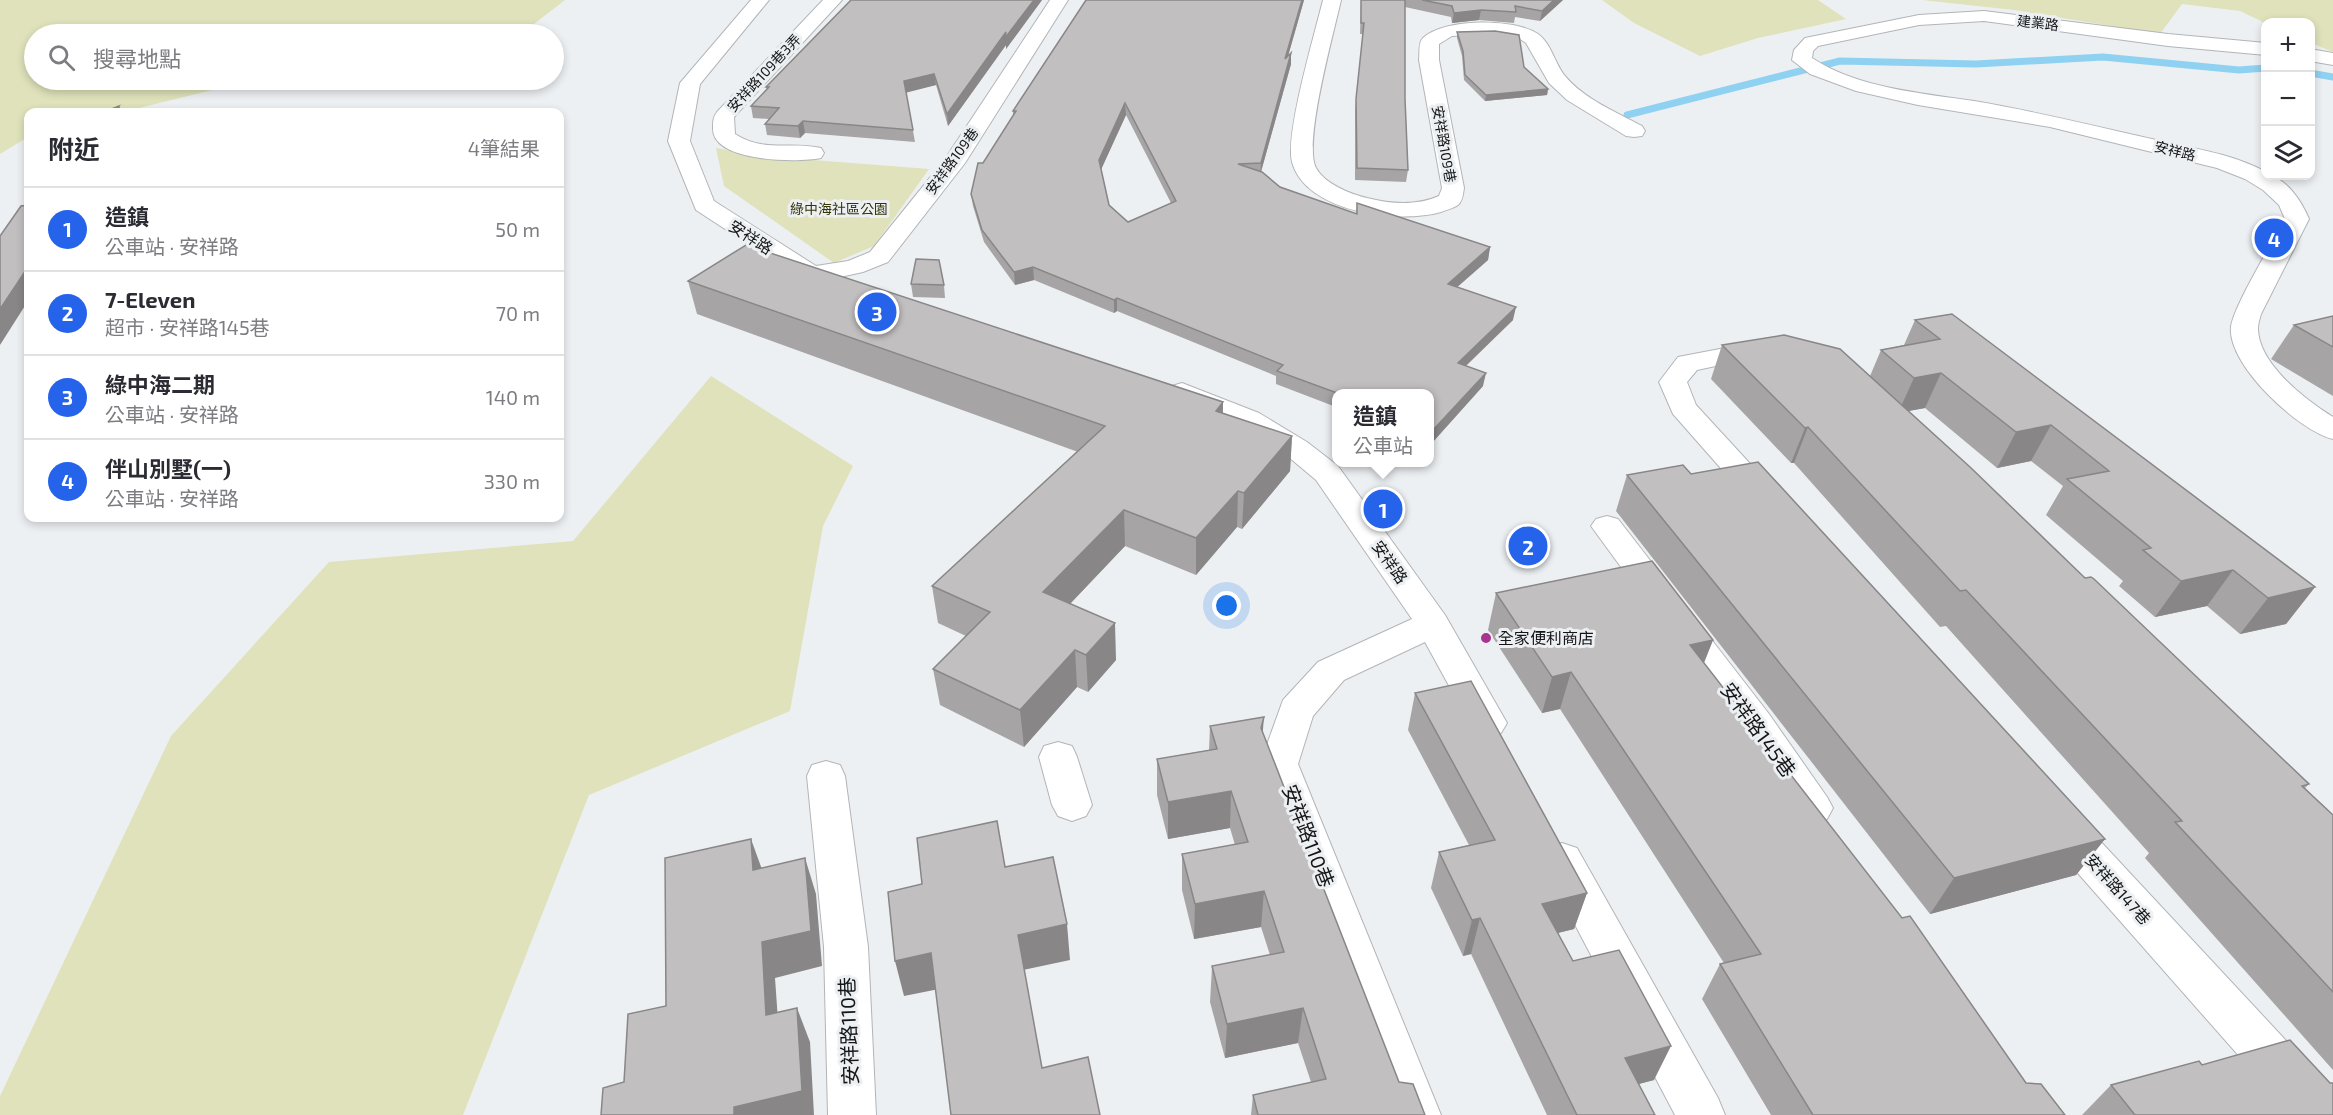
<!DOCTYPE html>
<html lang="zh-TW">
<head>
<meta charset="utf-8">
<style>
  :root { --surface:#fff; --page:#f2f2f3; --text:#2b2b33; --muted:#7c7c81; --line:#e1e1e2; --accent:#2563eb }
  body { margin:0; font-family:"Exo 2","Noto Sans TC",sans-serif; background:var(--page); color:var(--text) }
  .controls { position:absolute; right:18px; top:18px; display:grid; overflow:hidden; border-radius:12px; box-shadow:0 3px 9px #0003 }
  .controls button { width:54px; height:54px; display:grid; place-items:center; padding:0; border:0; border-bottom:2px solid var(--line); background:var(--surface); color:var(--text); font:30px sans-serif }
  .you { position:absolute; left:1227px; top:606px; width:21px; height:21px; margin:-15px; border:4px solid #fff; border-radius:50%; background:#1a73e8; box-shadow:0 0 0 9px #1a73e833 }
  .badge { display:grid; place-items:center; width:39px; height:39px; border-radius:50%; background:var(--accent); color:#fff; font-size:20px; font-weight:700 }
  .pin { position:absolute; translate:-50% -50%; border:3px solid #fff; box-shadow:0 2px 6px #0006 }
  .popup { position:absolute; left:1332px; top:389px; width:102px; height:78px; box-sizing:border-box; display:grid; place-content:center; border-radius:12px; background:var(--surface); filter:drop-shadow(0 2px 4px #0005); font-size:20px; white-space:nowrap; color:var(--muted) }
  .popup b { font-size:22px; color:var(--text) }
  .popup::after { content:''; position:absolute; left:50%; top:100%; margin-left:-12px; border:12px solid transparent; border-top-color:var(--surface) }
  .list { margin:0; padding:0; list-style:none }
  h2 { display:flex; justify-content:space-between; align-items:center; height:78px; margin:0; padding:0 24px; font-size:26px }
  h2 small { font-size:20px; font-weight:400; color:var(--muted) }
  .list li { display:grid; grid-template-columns:39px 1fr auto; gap:18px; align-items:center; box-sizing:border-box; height:84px; padding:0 24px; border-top:2px solid var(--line) }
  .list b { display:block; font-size:22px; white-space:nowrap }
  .list p { margin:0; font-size:20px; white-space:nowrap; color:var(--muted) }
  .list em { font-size:20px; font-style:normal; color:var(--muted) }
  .icon { flex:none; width:33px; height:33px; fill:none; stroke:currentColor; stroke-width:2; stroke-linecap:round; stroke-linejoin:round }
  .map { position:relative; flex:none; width:2333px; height:1115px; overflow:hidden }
  .search { position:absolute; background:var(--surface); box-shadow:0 3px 9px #0003; left:24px; top:24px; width:540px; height:66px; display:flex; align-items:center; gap:15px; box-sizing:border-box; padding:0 21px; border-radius:33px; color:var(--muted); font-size:22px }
  .panel { position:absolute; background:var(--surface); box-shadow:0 3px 9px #0003; left:24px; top:108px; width:540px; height:414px; border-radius:12px }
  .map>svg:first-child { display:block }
</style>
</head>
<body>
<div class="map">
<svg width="2333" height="1115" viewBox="0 0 2333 1115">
  <rect width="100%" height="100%" fill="#edf0f3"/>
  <!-- green -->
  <g fill="#dfe2ba">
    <polygon points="0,0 565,0 521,34 34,34 34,80 253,80 123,112 28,112 28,137 0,154"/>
    <polygon points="1602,0 1818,0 1846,19 1758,38 1700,56 1634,23"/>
    <polygon points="1922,0 2333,0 2333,52 2311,43 2310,22 2265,23 2240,11 2182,4 2160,34 2014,10"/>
    <polygon points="716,148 762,156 929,169 874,246 834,263 724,186"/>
    <polygon points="711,376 853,466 823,526 790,711 589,795 463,1115 0,1115 0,1096 171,736 329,562 573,541"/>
  </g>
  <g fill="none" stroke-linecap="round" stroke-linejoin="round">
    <!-- stream -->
    <g stroke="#8fd1f1" stroke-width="7">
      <polyline points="2310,73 2333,77"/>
      <polyline points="1627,115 1840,61 1976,64 2103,57 2239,70 2266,68"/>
    </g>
    <!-- minor casing -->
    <g stroke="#b2b5b8" stroke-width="2">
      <g id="minor">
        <path d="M751,0H769L700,84L690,141L714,201L816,266L848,261L870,252L945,159L1050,0H1068L965,163L888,262L863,272L831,279L828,284C817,287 803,285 797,276L696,210L668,141L680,83Z"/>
        <path d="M823,0H842L734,117L735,134C765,153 790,141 821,148L824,153L821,158C798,163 713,162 713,129C713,122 713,117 717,112Z"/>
        <path d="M1323,0H1341C1334,32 1303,143 1316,168C1325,184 1350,194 1367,198C1391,204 1416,206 1439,196L1442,188L1419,60C1420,53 1418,43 1423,38C1444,18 1514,18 1538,34C1551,43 1555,64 1565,76C1584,99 1616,112 1642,126L1645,131L1642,136L1634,137L1626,136L1567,100L1549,83L1526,43L1520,39L1494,34H1478L1452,36L1439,44V60L1464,188C1463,193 1463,201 1458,205C1454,208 1446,210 1441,212C1399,224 1306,213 1292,162C1285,134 1315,33 1323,0Z"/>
        <path d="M1984,11L2168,34L2266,43V55L2168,46L1984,21L1919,25L1818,46L1813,51L1812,58C1858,88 1920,93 1974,101C2034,111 2093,126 2152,139C2190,148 2231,153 2266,172V176C2286,176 2302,202 2309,219L2261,314C2260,318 2258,323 2258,328C2258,364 2306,400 2333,417V439C2299,431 2227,365 2231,327C2234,305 2273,242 2285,219L2279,205L2263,190L2245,179L2217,168L2050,127L1918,105L1856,91L1810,74L1792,60L1794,50L1805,38L1919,15Z"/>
        <polygon points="2310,49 2333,53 2333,65 2310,61"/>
        <polygon points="1725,348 1763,348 1773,350 1777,356 1773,362 1763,364 1725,364 1697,370 1687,382 1696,405 1777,493 1782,500 1777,507 1766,510 1755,507 1673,414 1659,382 1678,357"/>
        <polygon points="1182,383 1259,413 1307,442 1338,466 1445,615 1507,723 1501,733 1488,737 1475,733 1425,642 1344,680 1313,716 1298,764 1441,1115 1393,1115 1260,764 1283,700 1318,662 1412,619 1316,480 1285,454 1239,425 1172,398 1168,392 1172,386"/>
        <polygon points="1607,516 1618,519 1769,714 1827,797 1833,808 1827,819 1813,824 1799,819 1743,734 1591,526 1596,519"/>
        <polygon points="1058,742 1072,746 1077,757 1092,805 1086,816 1072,821 1058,816 1052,805 1039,757 1044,746"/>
        <polygon points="826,761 840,765 845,776 868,947 876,1115 828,1115 824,947 807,776 812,765"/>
        <polygon points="2060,809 2074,813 2333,1091 2333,1115 2291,1115 2046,837 2040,825 2046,813"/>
        <polygon points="1562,843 1577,848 1718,1098 1725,1115 1675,1115 1541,860 1547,848"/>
      </g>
    </g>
    <!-- minor -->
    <use href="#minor" fill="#fff" fill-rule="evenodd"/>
  </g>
  <!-- wall -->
  <g fill="#a7a4a5" fill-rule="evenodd">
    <polygon points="1042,0 1006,49 1006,45 948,126 936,85 906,92 915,142 805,133 800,138 767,135 765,124 769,119 753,118 751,106 767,90 766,87"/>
    <path d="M1086,0H1304L1288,56L1291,64L1261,172L1280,187L1356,214L1357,203L1490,247L1488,260L1457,287L1513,320L1466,366L1483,386L1431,444L1430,443V393H1336V407L1276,384V376L1117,311L1114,313L1034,280L1015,285L984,242L973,206L971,194L1013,116V111ZM1126,115L1171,203L1128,222L1109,205L1101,169Z"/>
    <polygon points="1361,0 1563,0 1540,21 1515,17 1514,23 1479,20 1452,23 1451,17 1405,7 1405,99 1408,170 1406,182 1355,180 1355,110 1363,34 1360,34"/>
    <polygon points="1457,32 1524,67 1548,89 1547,95 1485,101 1464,80 1462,56 1457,38"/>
    <polygon points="688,281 1223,402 1223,413 1292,436 1290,471 1242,529 1237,527 1196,575 1125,546 1070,604 1116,660 1088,692 1077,687 1024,747 940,705 933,669 966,636 938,623 932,586 1078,452 697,314"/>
    <polygon points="911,284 944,285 945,298 913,297"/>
    <polygon points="2333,316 2333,396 2271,359 2294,325"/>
    <polygon points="1915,320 2315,587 2286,624 2240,634 2207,606 2155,617 2119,586 2123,581 2046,515 2063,486 2031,461 1997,468 1925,408 1908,411 2085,578 2309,784 2305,788 2333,815 2333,1070 2145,858 2149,853 1946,626 1940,627 1794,463 1791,463 1711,379 1722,345 1870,376 1881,350 1904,345"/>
    <polygon points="1691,474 2105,839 2076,875 1930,914 1616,511 1627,475"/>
    <polygon points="1496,593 1713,640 1704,663 2026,1083 2065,1115 1771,1115 1702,999 1720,964 1724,963 1560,709 1542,713 1488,630"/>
    <polygon points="1415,693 1587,893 1574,929 1557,933 1573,961 1654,1080 1638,1084 1655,1115 1547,1115 1471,954 1463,956 1431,888 1439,852 1469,845 1408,730"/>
    <polygon points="1210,726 1263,734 1399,1082 1425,1115 1251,1115 1253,1095 1311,1082 1298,1043 1225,1058 1210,1002 1212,966 1270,955 1261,927 1194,939 1182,890 1182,854 1235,845 1230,828 1168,839 1157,795 1157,759 1209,750"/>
    <polygon points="2202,1065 2330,1083 2333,1115 2082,1115 2111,1085"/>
  </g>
  <!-- shaded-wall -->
  <g fill="#888686">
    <polygon points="1034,0 1042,0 1006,49 1006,45 948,126 947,114 1006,32"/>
    <polygon points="1302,0 1304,0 1284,70 1285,59"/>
    <polygon points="1554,0 1563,0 1540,21 1542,11"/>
    <polygon points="1481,10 1479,20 1452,23 1454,13"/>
    <polygon points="1291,53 1291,64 1260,175 1261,163"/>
    <polygon points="934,74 936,85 905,93 904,81"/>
    <polygon points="1548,89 1547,95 1485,101 1486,95"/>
    <polygon points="1125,103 1126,115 1100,172 1099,160"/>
    <polygon points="119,106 122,112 115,112"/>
    <polygon points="803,121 805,133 800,138 798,126"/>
    <polygon points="1490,247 1488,260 1446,297 1448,284"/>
    <polygon points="28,267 28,301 0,345 0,309"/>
    <polygon points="1033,267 1034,280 1015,285 1014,272"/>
    <polygon points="1117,298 1117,311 1114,313 1114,300"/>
    <polygon points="1516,307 1513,320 1455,376 1458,363"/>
    <polygon points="1486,373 1483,386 1431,444 1433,430"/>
    <polygon points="1941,373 1925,408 1898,413 1914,378"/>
    <polygon points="1223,402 1222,437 1216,411"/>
    <polygon points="2051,425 2031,461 1997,468 2016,432"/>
    <polygon points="1808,427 1794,463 1791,463 1805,428"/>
    <polygon points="1292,436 1290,471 1242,529 1244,493"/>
    <polygon points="1238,491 1237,527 1196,575 1196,538"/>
    <polygon points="1124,510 1125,546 1046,629 1043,592"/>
    <polygon points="2233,570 2207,606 2155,617 2181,581"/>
    <polygon points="2315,587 2286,624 2240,634 2268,598"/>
    <polygon points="1115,623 1116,660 1088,692 1086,655"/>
    <polygon points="1713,640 1698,677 1690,645"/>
    <polygon points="1075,650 1077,687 1024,747 1020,710"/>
    <polygon points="1571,672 1560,709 1542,713 1552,677"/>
    <polygon points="1264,717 1261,753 1261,728"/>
    <polygon points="1231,791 1230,828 1168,839 1168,802"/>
    <polygon points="751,839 764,875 753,870"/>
    <polygon points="2105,839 2076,875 1930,914 1954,878"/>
    <polygon points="805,858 816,894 822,966 775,978 780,1049 766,1015 762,942"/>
    <polygon points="1264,891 1261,927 1194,939 1195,904"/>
    <polygon points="1587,893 1574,929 1530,940 1542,904"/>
    <polygon points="1480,918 1471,954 1463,956 1472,920"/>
    <polygon points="1067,924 1070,960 1023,970 1018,935"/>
    <polygon points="931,953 939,989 904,996 895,961"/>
    <polygon points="797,1008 810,1042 814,1115 734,1115 734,1107"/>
    <polygon points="1303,1008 1298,1043 1225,1058 1227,1024"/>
    <polygon points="1671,1046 1654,1080 1609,1092 1625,1058"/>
  </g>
  <!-- building -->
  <g fill="#c2bfc0" stroke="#888686" stroke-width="1.5" fill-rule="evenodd">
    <polygon points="851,0 1034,0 1005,38 1006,32 947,114 934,74 904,81 913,130 803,121 798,126 765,124 779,108 751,106 769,87 766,87"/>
    <path d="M1086,0H1302L1285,59L1291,53L1261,163L1238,164L1262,172L1280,187L1357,214V203L1490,247L1448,284L1516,307L1458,363L1486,373L1433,430L1430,429V393H1337L1277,371L1283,365L1117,298L1114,300L1033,267L1014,272L982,230L971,194L978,163H983L1016,111H1013ZM1125,103L1176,201L1128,222L1109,205L1099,160Z"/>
    <polygon points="1361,0 1405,0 1405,99 1408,170 1357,168 1356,99 1364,23 1361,23"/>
    <polygon points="1422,0 1554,0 1542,11 1515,6 1516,12 1481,10 1454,13 1452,6"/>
    <polygon points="1495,31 1519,35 1524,67 1548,89 1486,95 1465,75 1463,51 1457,32"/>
    <polygon points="119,106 115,112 104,112"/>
    <polygon points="28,205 28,267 0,309 0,236 21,206"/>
    <polygon points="746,245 1223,402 1216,411 1292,436 1244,493 1238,491 1196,538 1124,510 1043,592 1115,623 1086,655 1075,650 1020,710 933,669 990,612 932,586 1105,426 688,281"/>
    <polygon points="916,259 939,260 944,285 911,284"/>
    <polygon points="1952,314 2315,587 2268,598 2233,570 2181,581 2143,550 2151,548 2067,479 2109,471 2051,425 2016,432 1941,373 1914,378 1881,350 1940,339 1915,320"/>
    <polygon points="2333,316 2333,347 2294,325"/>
    <polygon points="1784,335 1840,349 1970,467 2085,578 2091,577 2094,579 2309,784 2302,786 2333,815 2333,992 2175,822 2182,821 1966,590 1960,591 1808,427 1805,428 1722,345"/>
    <polygon points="1758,462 2105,839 1954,878 1627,475 1683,465 1691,474"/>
    <polygon points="1652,561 1713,640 1690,645 1902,918 1910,916 2026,1083 2041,1084 2065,1115 1813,1115 1720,964 1761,954 1571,672 1552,677 1496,593"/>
    <polygon points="1471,681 1587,893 1542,904 1573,961 1619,950 1671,1046 1625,1058 1655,1115 1577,1115 1480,918 1472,920 1439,852 1495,840 1415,693"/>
    <polygon points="1264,717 1261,728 1399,1082 1413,1084 1425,1115 1258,1115 1253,1095 1326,1079 1303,1008 1227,1024 1212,966 1284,952 1264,891 1195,904 1182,854 1248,842 1231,791 1168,802 1157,759 1217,749 1210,726"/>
    <polygon points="997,821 1005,867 1053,857 1067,924 1018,935 1042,1068 1088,1057 1100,1115 951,1115 931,953 895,961 888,892 922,884 917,838"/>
    <polygon points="751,839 753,870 805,858 811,931 762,942 766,1015 797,1008 802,1091 734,1107 734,1115 601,1115 603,1088 624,1082 628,1014 666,1006 665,858"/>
    <polygon points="2290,1040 2330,1083 2333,1083 2333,1115 2135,1115 2111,1085 2199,1061 2202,1065"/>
  </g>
  <!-- markers -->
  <circle fill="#a7348f" stroke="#edf0f3" stroke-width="2" cx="1486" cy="638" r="6"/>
  <g text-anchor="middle" stroke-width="6" stroke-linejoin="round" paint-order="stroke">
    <!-- far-street labels -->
    <g font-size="14" fill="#151617" stroke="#edf0f3">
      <text transform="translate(2038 23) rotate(7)" y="5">建業路</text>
      <text transform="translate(764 73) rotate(-47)" y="5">安祥路109巷3弄</text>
      <text transform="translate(1444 144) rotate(80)" y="5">安祥路109巷</text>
      <text transform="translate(2175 151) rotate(14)" y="5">安祥路</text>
      <text transform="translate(952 161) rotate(-54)" y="5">安祥路109巷</text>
    </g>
    <!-- far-park labels -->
    <g font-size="14" fill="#343505" stroke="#edf0f3">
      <text x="839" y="214">綠中海社區公園</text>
    </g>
    <!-- street labels -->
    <g font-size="16" fill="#151617" stroke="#edf0f3">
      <text transform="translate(751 237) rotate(33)" y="6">安祥路</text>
      <text transform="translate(1390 562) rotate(55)" y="6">安祥路</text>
      <text transform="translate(2118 889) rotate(48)" y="6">安祥路147巷</text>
    </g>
    <!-- poi labels -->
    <g font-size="16" fill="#151617" stroke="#edf0f3" text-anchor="start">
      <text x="1498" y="644">全家便利商店</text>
    </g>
    <!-- near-street labels -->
    <g font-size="20" fill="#151617" stroke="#edf0f3">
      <text transform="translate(1758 730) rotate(54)" y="7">安祥路145巷</text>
      <text transform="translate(1308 836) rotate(69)" y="7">安祥路110巷</text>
      <text transform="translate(849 1031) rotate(-92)" y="7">安祥路110巷</text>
    </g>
  </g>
</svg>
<div class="controls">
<button>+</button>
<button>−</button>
<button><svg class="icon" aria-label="layers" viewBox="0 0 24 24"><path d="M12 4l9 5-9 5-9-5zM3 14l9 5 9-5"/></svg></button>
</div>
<div class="you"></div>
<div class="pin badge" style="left:1383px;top:509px">1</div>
<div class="popup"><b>造鎮</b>公車站</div>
<div class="pin badge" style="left:1528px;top:546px">2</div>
<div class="pin badge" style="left:877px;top:312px">3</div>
<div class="pin badge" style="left:2274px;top:238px">4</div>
<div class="search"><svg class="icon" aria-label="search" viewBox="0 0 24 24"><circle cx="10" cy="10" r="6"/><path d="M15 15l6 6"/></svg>搜尋地點</div>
<section class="panel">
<h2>附近<small>4筆結果</small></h2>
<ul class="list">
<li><span class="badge">1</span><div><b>造鎮</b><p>公車站 · 安祥路</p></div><em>50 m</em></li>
<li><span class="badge">2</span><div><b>7-Eleven</b><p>超市 · 安祥路145巷</p></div><em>70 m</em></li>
<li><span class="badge">3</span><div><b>綠中海二期</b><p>公車站 · 安祥路</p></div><em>140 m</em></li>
<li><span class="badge">4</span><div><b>伴山別墅(一)</b><p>公車站 · 安祥路</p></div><em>330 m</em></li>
</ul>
</section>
</div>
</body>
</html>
